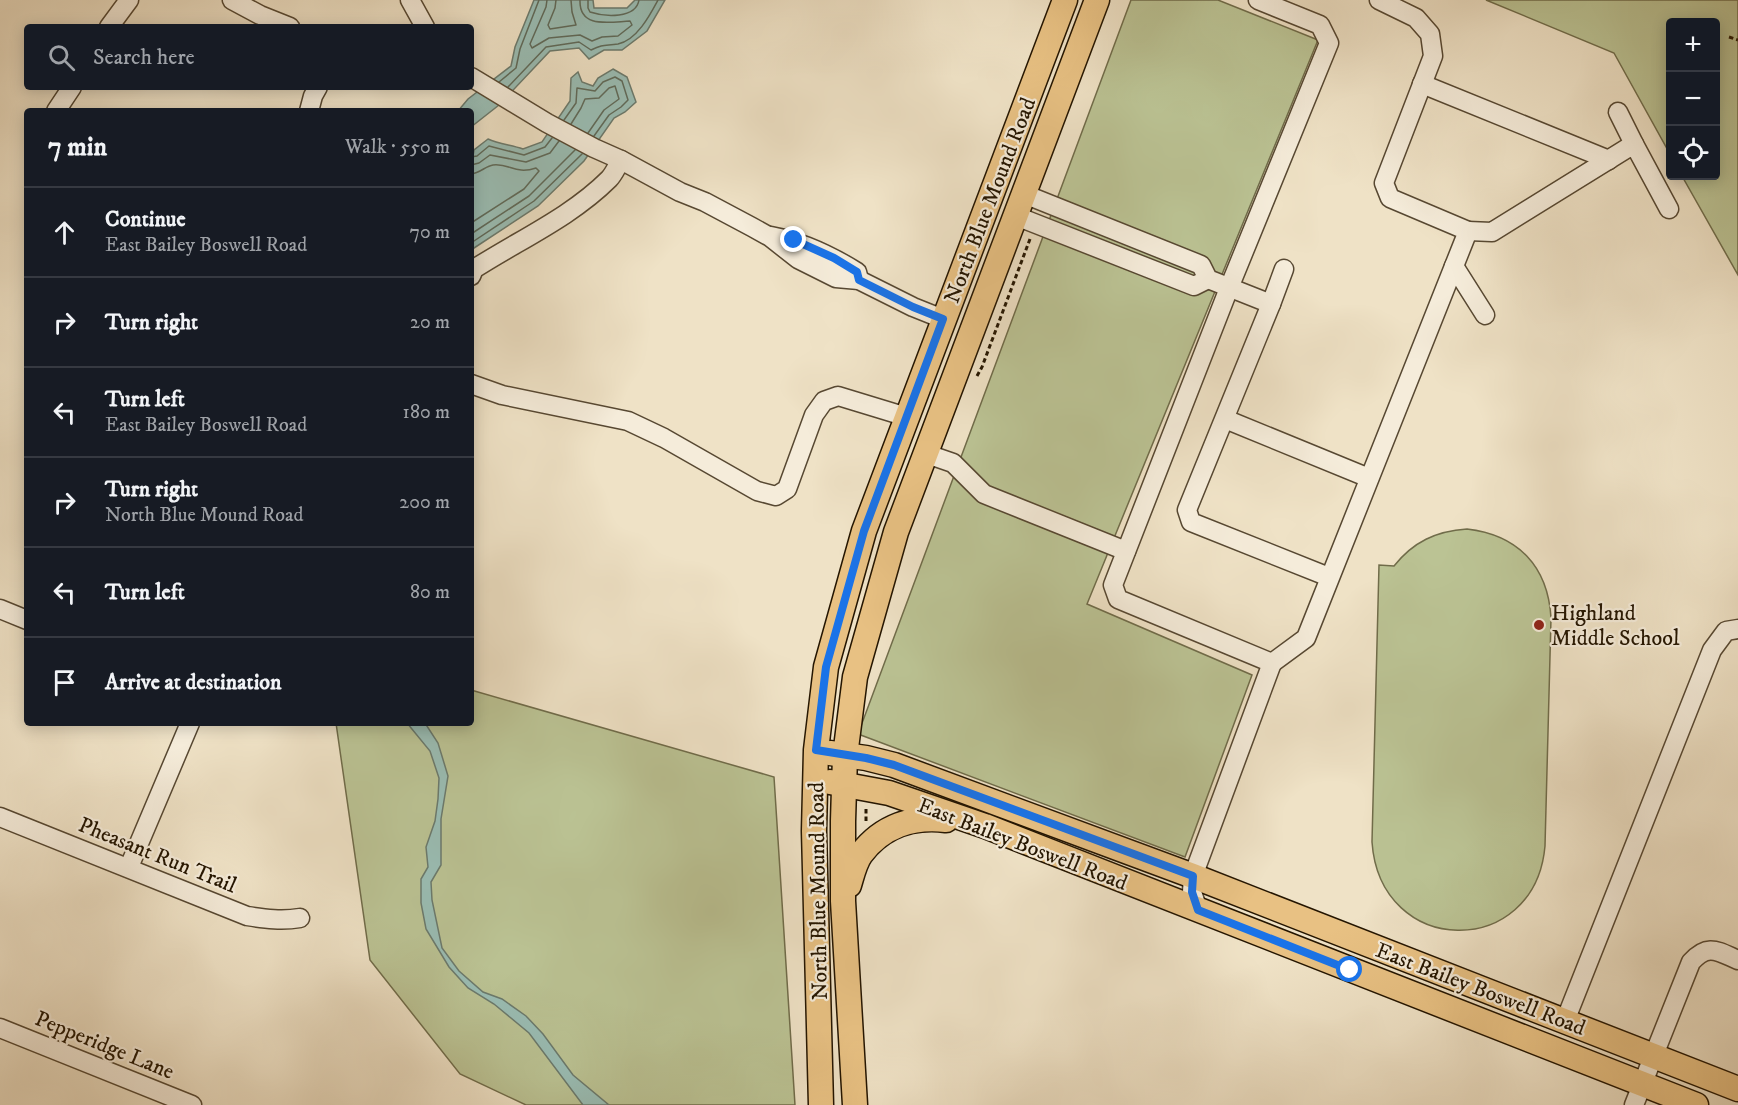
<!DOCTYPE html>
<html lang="en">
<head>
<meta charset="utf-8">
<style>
  :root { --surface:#171b24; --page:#20242c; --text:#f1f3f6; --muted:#9ea1a6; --line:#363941 }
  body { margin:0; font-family:"IM FELL DW Pica",serif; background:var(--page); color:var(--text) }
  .controls { position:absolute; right:18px; top:18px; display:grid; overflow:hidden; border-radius:6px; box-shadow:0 3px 15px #0003 }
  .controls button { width:54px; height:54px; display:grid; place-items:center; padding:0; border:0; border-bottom:2px solid var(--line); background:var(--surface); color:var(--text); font:30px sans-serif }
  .stop { position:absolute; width:18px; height:18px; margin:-14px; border:4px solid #1a73e8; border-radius:50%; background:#fff }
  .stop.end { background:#1a73e8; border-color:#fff; box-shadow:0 2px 6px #0008 }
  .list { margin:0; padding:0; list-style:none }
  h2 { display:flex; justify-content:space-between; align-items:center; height:78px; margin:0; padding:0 24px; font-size:26px }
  h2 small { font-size:20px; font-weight:400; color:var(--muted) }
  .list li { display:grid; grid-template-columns:39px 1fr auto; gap:18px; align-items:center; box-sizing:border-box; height:90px; padding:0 24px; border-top:2px solid var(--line) }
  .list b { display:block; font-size:22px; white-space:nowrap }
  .list p { margin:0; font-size:20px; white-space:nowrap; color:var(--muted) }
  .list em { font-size:20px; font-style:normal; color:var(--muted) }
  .icon { flex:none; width:33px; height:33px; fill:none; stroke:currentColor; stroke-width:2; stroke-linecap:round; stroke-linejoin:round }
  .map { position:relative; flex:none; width:1738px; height:1105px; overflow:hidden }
  .search { position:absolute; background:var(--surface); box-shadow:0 3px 15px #0003; left:24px; top:24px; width:450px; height:66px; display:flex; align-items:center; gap:15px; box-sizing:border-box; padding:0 21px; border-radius:6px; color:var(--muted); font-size:22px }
  .panel { position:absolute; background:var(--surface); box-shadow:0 3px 15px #0003; left:24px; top:108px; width:450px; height:618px; border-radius:6px }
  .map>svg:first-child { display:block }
</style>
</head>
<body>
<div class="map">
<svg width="1738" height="1105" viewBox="0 0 1738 1105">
  <rect width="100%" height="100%" fill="#efe2c6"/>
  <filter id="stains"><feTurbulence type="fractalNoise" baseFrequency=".00333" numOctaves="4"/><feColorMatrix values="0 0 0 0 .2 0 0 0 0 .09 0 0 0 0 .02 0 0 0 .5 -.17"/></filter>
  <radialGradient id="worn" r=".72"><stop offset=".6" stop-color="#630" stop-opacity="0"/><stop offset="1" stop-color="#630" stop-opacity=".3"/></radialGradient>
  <!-- green -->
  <g fill="#bbc394" stroke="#706c4a" stroke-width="1.5">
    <polygon points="1131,0 1218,0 1318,40 1087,604 1252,675 1185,857 858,734"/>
    <polygon points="1486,0 1738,0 1738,275 1682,176 1716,176 1716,22 1670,22 1670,154 1614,53"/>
    <path d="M1467,529C1518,535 1548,566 1551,618L1545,846C1535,960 1380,958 1372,842L1379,565L1394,566C1413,542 1436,531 1467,529Z"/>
    <polygon points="471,690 774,777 795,1105 526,1105 460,1074 370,960 336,723 471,723"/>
  </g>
  <!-- water -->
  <g fill="#9abeb5" stroke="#6b7a6d" stroke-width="1.5">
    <polygon points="534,0 593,0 594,8 627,8 635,0 665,0 647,31 622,50 604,50 589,59 579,48 550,51 499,105 471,127 471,111 458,111 468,99 511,66 515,47"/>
    <path d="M613,69L627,77L636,102L625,112L614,118L584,161L538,206L471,250V167L474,150L488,139C499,144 511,145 523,149L542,142L570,101L571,78L578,72L582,82L593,86L598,78Z"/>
    <polygon points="407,723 425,723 438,743 448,776 441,819 441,865 431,882 432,900 442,948 459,971 483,992 502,999 526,1016 543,1034 573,1075 609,1105 583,1105 529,1033 494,1004 468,988 449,967 426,929 421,903 421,879 428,867 426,847 435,821 438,799 439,778 430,751"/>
  </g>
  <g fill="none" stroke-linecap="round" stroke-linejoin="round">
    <!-- shore -->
    <g stroke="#5f6a5a" stroke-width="1.5">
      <path d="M547,0L546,7L530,44L532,48L549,38L580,35L592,41L602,37L618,36L632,25L630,21C609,22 579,29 580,0"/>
      <polyline points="556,0 555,8 548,25 550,29 576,25 572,12 571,0"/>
      <path d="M588,0V8L590,12C605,17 636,19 639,0"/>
      <polyline points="499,82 516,68 520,49 539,0"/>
      <path d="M508,87L546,47L579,42L591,50C604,44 604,46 618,44C637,40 650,15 658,0"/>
      <polyline points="564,120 576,103 577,88 595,91 603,82 615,77 622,81 628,100 621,107 609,115 594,136"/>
      <polyline points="571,124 581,108 585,99 599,98 609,88 615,86 619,99 604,110 588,133"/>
      <polyline points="471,157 477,156 489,146 524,155 545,147 552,138"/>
      <polyline points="471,165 479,163 490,155 526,162 550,153 559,141"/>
      <path d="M471,174C480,173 486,166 493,165C510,163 515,175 536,168L539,171L524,189L471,223"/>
      <polyline points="471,234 529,196 575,150"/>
      <polyline points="471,243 534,201 582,154"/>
    </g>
    <!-- minor casing -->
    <g stroke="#574832" stroke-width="21">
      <g id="minor">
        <polyline points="232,0 260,15 290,27"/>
        <polyline points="410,0 425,27"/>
        <polyline points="109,27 129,0"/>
        <polyline points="471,77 547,123 594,148 621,160"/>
        <polyline points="1422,84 1609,160"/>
        <polyline points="56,111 72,87"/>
        <polyline points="309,111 313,96 318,87"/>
        <polyline points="1618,112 1634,144"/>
        <polyline points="1024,194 1201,265 1208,279 1271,304 1187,510 1191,522 1329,577"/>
        <polyline points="1016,216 1194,286 1208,279"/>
        <polyline points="1468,231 1492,232 1634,144 1669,209"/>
        <path d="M771,236C803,242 830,255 857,272L859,280"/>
        <polyline points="1454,266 1485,315"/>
        <path d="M471,276L474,269C519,240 571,217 609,179C614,174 617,166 621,160L680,192L705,202L752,227L770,237L798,259L836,278L859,280L913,307L943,319"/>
        <polyline points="1271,304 1284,269"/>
        <polyline points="471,384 502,395 628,421 664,438 757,491 776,496 787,489 814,415 824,401 838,396 907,417"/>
        <polyline points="1225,419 1369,478"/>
        <polyline points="924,453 953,463 984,494 1126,551"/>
        <polyline points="0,609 27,620"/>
        <polyline points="1272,663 1306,638 1468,231 1390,198 1384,183 1433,56 1430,34 1416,18 1379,0"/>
        <path d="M0,817L247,916C266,919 282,921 300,918"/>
        <polyline points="129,867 190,723"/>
        <polyline points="1198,910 1192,892 1193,876 1272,663 1118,599 1113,585 1229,288 1329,43 1320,25 1258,0"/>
        <polyline points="1565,1021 1712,650 1726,631 1738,629"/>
        <polyline points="0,1028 192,1105"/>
        <path d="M1634,1105L1691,962C1708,943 1717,951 1738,960"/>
      </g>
    </g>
    <!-- major casing -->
    <g stroke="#241500" stroke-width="27">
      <g id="major">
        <polyline points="830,753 866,758 894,765 1193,876 1738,1089"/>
        <polyline points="830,782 889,793 985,826 1696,1105"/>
        <path d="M849,885C852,875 855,862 861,854C882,826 913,816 946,820"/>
        <polyline points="821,1105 814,831 816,750 826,667 864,531 1065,0"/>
        <polyline points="855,1105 843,901 843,821 845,756 855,677 896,532 1097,0"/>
      </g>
    </g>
    <!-- path -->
    <g stroke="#241500" stroke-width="3" stroke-dasharray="4.5 3" stroke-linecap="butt">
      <polyline points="1729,37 1738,40"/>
      <polyline points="977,376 982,367 1030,239"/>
      <polyline points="866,821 866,807"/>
    </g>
    <!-- minor -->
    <use href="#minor" stroke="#f5ecda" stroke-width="18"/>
    <!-- major -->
    <use href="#major" stroke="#e8c183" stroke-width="24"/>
  </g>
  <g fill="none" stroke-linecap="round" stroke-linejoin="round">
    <!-- route -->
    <polyline stroke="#1a73e8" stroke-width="8" points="794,240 834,258 857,272 859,280 913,307 943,319 864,531 826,667 816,750 866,758 894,765 1193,876 1192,892 1198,910 1350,970"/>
  </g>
  <!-- markers -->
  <circle fill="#8f2418" stroke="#f5ecda" stroke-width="2" cx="1539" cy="625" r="6"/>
  <g text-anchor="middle" stroke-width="4.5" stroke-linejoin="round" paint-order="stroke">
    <!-- street labels -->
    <g font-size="22" fill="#241500" stroke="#f5ecda">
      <text transform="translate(989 200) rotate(-69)" y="8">North Blue Mound Road</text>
      <text transform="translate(1023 843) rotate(21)" y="8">East Bailey Boswell Road</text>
      <text transform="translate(158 854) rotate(22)" y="8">Pheasant Run Trail</text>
      <text transform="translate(817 891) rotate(-91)" y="8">North Blue Mound Road</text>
      <text transform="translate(1481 988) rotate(21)" y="8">East Bailey Boswell Road</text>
      <text transform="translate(105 1044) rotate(22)" y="8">Pepperidge Lane</text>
    </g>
    <!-- poi labels -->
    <g font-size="22" fill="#241500" stroke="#f5ecda" text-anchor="start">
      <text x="1551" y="620">Highland<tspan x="1551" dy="25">Middle School</tspan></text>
    </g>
  </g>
  <rect width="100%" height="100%" filter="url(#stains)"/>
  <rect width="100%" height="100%" fill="url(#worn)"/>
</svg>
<div class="controls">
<button>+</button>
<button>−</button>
<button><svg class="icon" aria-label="locate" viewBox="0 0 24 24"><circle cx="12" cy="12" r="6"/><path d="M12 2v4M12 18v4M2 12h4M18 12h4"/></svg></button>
</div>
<div class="stop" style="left:1350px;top:970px"></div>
<div class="stop end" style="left:794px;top:240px"></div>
<div class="search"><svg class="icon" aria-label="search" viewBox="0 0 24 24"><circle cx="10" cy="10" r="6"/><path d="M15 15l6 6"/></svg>Search here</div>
<section class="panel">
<h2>7 min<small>Walk · 550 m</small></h2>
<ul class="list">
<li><svg class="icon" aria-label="ahead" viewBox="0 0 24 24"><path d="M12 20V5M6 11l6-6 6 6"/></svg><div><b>Continue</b><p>East Bailey Boswell Road</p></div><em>70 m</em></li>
<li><svg class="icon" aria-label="right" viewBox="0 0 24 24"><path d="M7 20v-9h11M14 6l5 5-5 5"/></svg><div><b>Turn right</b></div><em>20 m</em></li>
<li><svg class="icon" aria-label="left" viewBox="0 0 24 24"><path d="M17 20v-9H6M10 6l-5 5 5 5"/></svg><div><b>Turn left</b><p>East Bailey Boswell Road</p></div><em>180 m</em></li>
<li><svg class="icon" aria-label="right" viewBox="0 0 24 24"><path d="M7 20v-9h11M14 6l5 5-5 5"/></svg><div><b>Turn right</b><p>North Blue Mound Road</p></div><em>200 m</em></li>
<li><svg class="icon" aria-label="left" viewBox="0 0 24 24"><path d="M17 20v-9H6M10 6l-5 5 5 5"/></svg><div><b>Turn left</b></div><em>80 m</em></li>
<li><svg class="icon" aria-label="arrive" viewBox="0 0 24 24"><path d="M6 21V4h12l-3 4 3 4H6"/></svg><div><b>Arrive at destination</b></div></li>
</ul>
</section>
</div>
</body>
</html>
